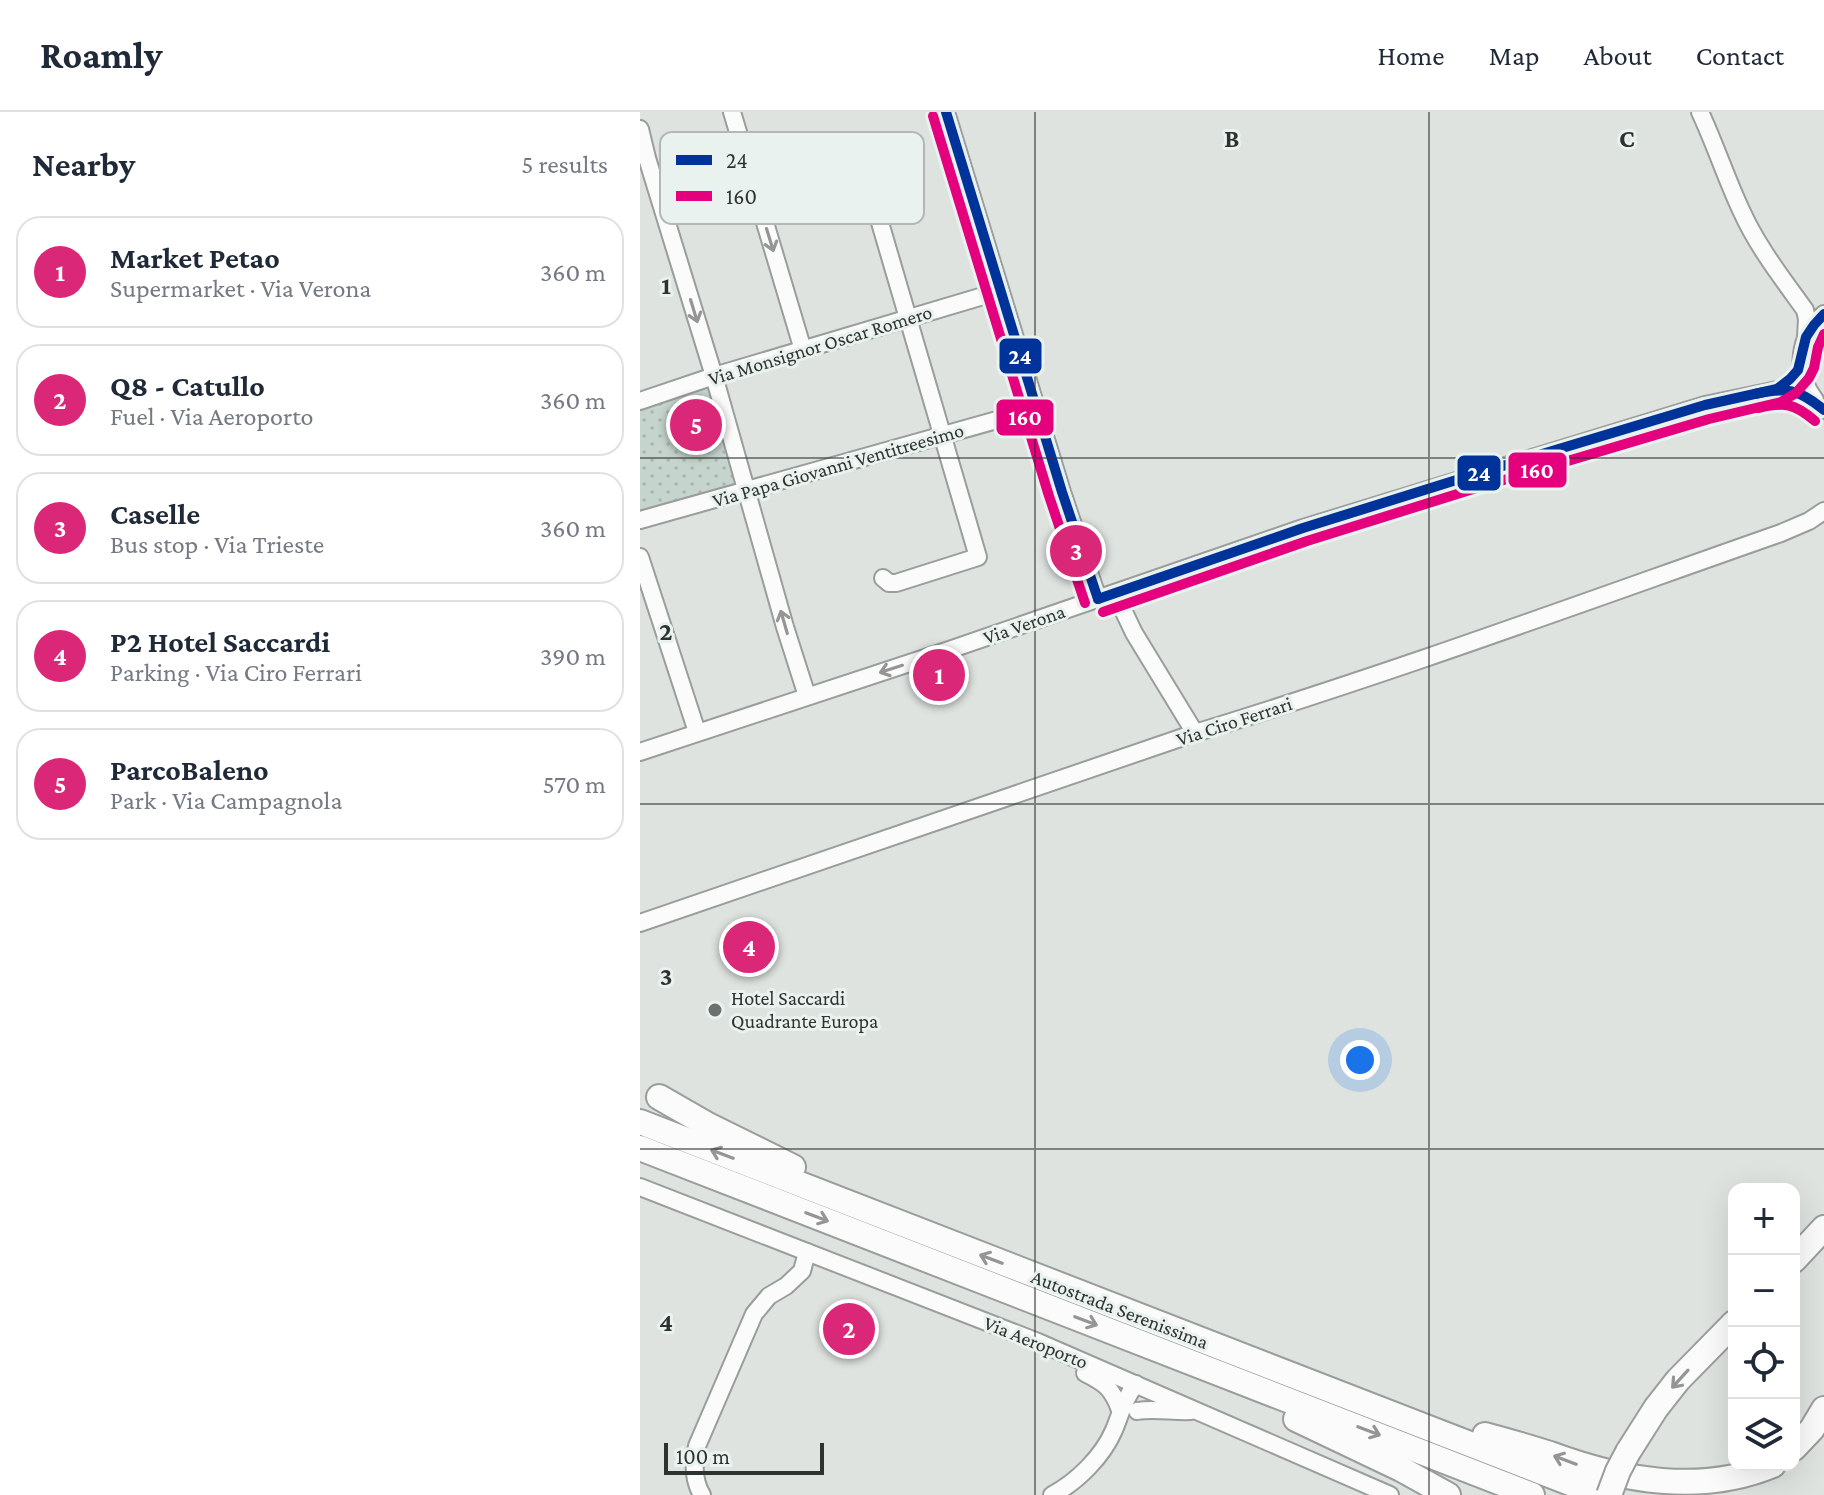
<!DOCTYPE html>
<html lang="en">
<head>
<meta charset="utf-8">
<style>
  :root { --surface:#fff; --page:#f2f2f3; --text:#1f2937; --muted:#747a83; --line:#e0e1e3; --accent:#db2777 }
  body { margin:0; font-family:"Crimson Pro",serif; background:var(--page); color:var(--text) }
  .controls { position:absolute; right:24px; bottom:24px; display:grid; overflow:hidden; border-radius:16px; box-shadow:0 8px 32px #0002 }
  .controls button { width:72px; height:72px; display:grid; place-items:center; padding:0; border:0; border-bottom:2px solid var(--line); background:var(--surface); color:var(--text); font:40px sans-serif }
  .scale { position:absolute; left:24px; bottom:20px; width:160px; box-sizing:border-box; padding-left:8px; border:4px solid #2e3230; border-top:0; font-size:22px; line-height:28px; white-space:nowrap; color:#2e3230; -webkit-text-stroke:6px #e9f2ee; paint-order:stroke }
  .you { position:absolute; left:720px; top:948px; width:28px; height:28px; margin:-20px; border:6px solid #fff; border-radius:50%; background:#1a73e8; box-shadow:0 0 0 12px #1a73e833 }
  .badge { display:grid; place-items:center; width:52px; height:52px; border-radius:50%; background:var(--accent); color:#fff; font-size:26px; font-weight:700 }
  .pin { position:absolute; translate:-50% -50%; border:4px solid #fff; box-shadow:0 2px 8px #0006 }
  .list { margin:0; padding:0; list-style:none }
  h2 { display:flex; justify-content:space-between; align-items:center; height:104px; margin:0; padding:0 32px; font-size:34px }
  h2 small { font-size:26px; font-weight:400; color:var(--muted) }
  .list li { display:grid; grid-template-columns:52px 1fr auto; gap:24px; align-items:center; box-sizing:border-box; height:112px; margin:0 16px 16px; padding:0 16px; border:2px solid var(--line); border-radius:24px }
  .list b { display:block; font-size:30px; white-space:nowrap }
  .list p { margin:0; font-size:26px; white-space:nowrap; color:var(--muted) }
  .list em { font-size:26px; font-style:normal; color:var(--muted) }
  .icon { flex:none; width:44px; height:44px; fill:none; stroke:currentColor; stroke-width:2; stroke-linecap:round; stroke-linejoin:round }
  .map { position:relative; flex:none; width:1184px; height:1383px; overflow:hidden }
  header { display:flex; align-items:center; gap:48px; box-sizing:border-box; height:112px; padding:0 40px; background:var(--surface); border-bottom:2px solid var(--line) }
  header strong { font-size:38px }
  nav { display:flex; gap:44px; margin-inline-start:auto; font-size:28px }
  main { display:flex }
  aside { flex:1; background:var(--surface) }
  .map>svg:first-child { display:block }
</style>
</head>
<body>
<header>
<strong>Roamly</strong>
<nav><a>Home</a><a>Map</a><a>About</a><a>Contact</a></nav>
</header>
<main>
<aside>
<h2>Nearby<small>5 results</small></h2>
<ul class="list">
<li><span class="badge">1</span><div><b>Market Petao</b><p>Supermarket · Via Verona</p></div><em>360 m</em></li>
<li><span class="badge">2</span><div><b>Q8 - Catullo</b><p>Fuel · Via Aeroporto</p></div><em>360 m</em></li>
<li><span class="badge">3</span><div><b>Caselle</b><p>Bus stop · Via Trieste</p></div><em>360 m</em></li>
<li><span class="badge">4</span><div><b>P2 Hotel Saccardi</b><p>Parking · Via Ciro Ferrari</p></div><em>390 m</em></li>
<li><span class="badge">5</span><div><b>ParcoBaleno</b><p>Park · Via Campagnola</p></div><em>570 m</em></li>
</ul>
</aside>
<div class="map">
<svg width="1184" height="1383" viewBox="0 0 1184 1383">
  <defs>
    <pattern id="grass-dots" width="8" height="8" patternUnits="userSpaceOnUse" patternTransform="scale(2)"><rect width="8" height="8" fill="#c5d5cd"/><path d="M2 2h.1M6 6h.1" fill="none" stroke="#aab7b0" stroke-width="1.8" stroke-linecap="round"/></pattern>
  </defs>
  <rect width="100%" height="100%" fill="#dee3e0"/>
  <!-- grass -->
  <polygon fill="url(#grass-dots)" points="71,274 100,373 0,402 0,296"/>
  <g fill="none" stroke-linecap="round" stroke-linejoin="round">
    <!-- minor casing -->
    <g stroke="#999d9b" stroke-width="20">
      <g id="minor">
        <polyline points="92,0 163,238"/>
        <polyline points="306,0 422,380 458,487"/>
        <path d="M1060,0C1075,32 1086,66 1101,98C1117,134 1142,166 1165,198L1167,207L1166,225"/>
        <polyline points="0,17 7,46 74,264 145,515 167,584"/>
        <polyline points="218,50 224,56 338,445 256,471 249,471 243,466"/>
        <path d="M1175,288C1154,261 1158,224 1184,202"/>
        <polyline points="0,289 74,264 360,179"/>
        <polyline points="0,408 396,297"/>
        <polyline points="0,445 57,620"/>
        <polyline points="475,481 494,521 555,621"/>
        <polyline points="0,640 309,538 663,416 1065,293 1147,276 1163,283 1184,298"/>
        <path d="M0,811L555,621C752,561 947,489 1141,421L1169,409L1184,399"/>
        <polyline points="0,1075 398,1230 750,1383"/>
        <path d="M445,1261C465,1271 472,1276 480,1298"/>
        <path d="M497,1299C515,1296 533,1300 551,1299"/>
        <path d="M62,1383C53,1368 53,1352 57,1334L114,1202L129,1184L146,1174L162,1159L167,1140"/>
        <path d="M412,1383C437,1370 463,1344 474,1318C481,1301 484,1287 496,1272"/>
      </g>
    </g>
    <!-- highway casing -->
    <g stroke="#999d9b" stroke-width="28">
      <g id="highway">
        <polyline points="19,985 66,1012 153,1055"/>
        <polyline points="0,1010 961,1383"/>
        <polyline points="0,1036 892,1383"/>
        <polyline points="1154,1148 1184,1116"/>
        <polyline points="656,1307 761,1357 808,1383"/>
        <path d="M845,1323C867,1329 889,1335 910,1342C983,1369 1061,1383 1133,1353"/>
        <polyline points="1154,1336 1172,1317 1184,1297"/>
        <polyline points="988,1340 1016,1296 1038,1268 1094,1211"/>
      </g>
    </g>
    <!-- minor -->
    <use href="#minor" stroke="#fafbfa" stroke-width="16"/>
    <!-- highway -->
    <use href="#highway" stroke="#fafbfa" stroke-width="24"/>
    <!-- highway-bridge casing -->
    <g stroke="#999d9b" stroke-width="28" stroke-linecap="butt">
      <polyline id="highway-bridge" points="969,1383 978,1359 988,1340"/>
    </g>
    <!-- highway-bridge -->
    <use href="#highway-bridge" stroke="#fafbfa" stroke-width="24"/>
    <!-- bus-1 casing -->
    <g stroke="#e9f2ee" stroke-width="16">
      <g id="bus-1">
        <polyline points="306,0 422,380 458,487"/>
        <path d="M1115,282C1146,275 1159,277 1184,298"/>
        <polyline points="458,487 663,416 826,365 1065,293 1137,277 1150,267 1158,258 1166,225 1174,213 1184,202"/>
      </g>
    </g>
    <!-- bus-2 casing -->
    <g stroke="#e9f2ee" stroke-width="16">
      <g id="bus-2">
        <polyline points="293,4 409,384 445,491"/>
        <path d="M1118,296C1145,290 1154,291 1175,309"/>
        <polyline points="463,500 667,429 830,378 1069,307 1141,290 1156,281 1169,266 1174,256 1178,235 1184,222"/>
      </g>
    </g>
    <!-- bus-1 -->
    <use href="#bus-1" stroke="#039" stroke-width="10"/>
    <!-- bus-2 -->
    <use href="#bus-2" stroke="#e5007d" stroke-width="10"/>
  </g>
  <!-- one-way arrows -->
  <defs><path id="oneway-shaft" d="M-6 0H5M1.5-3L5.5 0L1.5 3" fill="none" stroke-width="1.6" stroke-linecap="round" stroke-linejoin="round" transform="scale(2)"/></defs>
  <g stroke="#949695">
    <use href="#oneway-shaft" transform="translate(130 128) rotate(73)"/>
    <use href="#oneway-shaft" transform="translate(54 199) rotate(73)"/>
    <use href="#oneway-shaft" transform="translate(144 510) rotate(-106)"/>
    <use href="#oneway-shaft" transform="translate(251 557) rotate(162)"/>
    <use href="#oneway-shaft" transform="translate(82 1042) rotate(-159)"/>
    <use href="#oneway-shaft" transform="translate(177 1105) rotate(21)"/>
    <use href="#oneway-shaft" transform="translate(351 1147) rotate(-159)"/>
    <use href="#oneway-shaft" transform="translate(446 1209) rotate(21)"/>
    <use href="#oneway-shaft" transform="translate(1040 1267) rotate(132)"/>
    <use href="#oneway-shaft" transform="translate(729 1319) rotate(21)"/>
    <use href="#oneway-shaft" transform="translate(925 1348) rotate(-159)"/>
  </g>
  <!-- grid -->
  <path fill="none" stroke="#2e3230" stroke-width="2" stroke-opacity="0.55" d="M395,0V1383M789,0V1383M0,346H1184M0,692H1184M0,1037H1184"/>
  <!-- markers -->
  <circle fill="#6c706e" stroke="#e9f2ee" stroke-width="3" cx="75" cy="898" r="8"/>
  <g text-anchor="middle" stroke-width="6" stroke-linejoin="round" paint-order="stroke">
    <!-- street labels -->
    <g font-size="20" fill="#2e3230" stroke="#e9f2ee">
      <text transform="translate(180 233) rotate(-17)" y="7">Via Monsignor Oscar Romero</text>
      <text transform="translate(198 353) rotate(-16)" y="7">Via Papa Giovanni Ventitreesimo</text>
      <text transform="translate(384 512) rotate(-19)" y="7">Via Verona</text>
      <text transform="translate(594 609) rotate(-18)" y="7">Via Ciro Ferrari</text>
      <text transform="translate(480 1197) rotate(21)" y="7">Autostrada Serenissima</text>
      <text transform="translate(396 1230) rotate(22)" y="7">Via Aeroporto</text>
    </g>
    <!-- poi labels -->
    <g font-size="20" fill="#2e3230" stroke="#e9f2ee" text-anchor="start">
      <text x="91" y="893">Hotel Saccardi<tspan x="91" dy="23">Quadrante Europa</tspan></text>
    </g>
  </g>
  <!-- legend -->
  <rect x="20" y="20" width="264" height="92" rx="12" fill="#e9f2ee" stroke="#b1b8b5" stroke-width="2"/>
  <rect x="36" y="43" width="36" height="10" fill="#039"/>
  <rect x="36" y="79" width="36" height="10" fill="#e5007d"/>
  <g font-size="22" fill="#2e3230">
    <text x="86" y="56">24</text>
    <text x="86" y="92">160</text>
  </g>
  <g font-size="26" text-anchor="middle" font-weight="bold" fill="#2e3230" stroke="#e9f2ee" stroke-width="6" stroke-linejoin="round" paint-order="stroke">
    <text x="592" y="35">B</text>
    <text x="987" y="35">C</text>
    <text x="26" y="182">1</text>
    <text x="26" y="528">2</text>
    <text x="26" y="873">3</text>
    <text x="26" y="1219">4</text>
  </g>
  <g stroke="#e9f2ee" stroke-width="3">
    <rect x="358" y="225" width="45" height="38" rx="8" fill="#039"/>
    <rect x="355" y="286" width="60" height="39" rx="8" fill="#e5007d"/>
    <rect x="867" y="339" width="61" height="38" rx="8" fill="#e5007d"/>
    <rect x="816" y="342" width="46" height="38" rx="8" fill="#039"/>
  </g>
  <g font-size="22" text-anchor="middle" font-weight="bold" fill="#fff">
    <text x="380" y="252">24</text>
    <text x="385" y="313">160</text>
    <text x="897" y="366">160</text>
    <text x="839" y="369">24</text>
  </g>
</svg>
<div class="controls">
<button>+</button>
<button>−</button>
<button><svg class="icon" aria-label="locate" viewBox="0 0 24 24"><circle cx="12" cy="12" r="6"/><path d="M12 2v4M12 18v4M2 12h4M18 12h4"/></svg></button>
<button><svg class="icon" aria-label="layers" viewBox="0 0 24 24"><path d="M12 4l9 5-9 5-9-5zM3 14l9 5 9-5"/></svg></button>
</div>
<div class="scale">100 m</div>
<div class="you"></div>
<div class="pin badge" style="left:299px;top:563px">1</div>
<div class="pin badge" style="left:209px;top:1217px">2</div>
<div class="pin badge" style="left:436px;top:439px">3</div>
<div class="pin badge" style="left:109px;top:835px">4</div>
<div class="pin badge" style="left:56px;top:313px">5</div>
</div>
</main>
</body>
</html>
